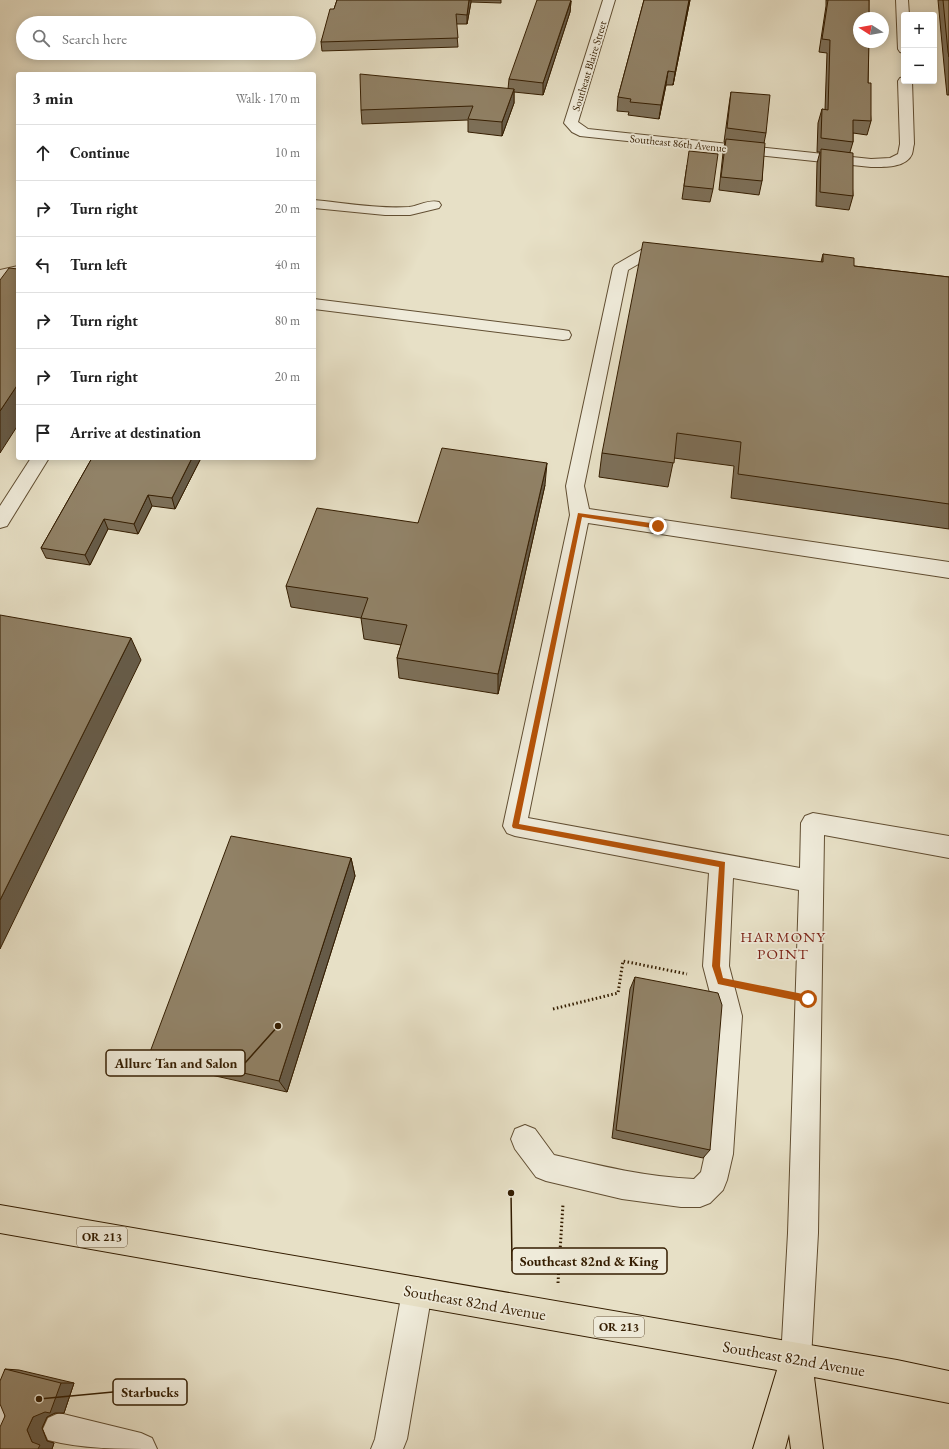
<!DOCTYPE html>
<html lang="en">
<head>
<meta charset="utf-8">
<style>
  :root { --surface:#fff; --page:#f2f2f2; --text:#222; --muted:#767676; --line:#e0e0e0 }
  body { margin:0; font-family:"EB Garamond",serif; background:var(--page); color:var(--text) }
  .controls { position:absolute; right:12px; top:12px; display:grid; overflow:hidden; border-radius:4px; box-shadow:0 2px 10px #0003 }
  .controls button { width:36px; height:36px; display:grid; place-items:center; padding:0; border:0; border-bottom:1px solid var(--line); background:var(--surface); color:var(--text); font:20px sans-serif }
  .compass { position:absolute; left:853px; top:12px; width:36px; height:36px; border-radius:50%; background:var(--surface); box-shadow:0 2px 10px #0003; rotate:281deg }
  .stop { position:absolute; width:12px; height:12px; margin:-9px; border:3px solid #b45309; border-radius:50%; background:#fff }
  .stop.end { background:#b45309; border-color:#fff; box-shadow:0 1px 4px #0008 }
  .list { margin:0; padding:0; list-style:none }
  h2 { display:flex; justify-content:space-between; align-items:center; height:52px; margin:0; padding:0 16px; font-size:17px }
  h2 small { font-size:13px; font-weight:400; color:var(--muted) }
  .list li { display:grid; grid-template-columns:26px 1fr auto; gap:12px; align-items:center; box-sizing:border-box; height:56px; padding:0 16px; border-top:1px solid var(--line) }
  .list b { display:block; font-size:15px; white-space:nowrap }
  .list em { font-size:13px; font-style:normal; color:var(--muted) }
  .icon { flex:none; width:22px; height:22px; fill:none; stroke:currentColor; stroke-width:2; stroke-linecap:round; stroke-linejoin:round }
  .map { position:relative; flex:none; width:949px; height:1449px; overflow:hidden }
  .search { position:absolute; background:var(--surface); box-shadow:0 2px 10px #0003; left:16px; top:16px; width:300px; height:44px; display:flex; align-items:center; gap:10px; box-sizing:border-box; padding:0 14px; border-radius:22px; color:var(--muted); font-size:15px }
  .panel { position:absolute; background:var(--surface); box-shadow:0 2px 10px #0003; left:16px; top:72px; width:300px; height:388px; border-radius:4px }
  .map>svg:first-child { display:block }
</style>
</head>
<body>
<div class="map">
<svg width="949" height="1449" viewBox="0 0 949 1449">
  <rect width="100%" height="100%" fill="#e7e0c6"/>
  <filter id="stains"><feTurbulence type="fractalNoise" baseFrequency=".005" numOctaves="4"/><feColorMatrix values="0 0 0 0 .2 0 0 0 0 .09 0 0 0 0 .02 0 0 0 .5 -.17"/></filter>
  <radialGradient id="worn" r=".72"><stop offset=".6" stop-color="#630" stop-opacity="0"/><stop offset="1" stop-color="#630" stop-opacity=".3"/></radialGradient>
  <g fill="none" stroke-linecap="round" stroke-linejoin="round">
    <!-- minor casing -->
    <g stroke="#614e32" stroke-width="2">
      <g id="minor">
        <path d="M603,0H615L578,122L588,129L871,159L890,158L898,154L900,144L898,81L900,78L904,77V81H912L914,144C913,147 913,151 912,154C906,168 884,167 871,167L580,136L572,132L564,123Z"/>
        <polygon points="896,0 908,0 909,15 904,15 904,53 900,52 898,49"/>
        <path d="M314,200C345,203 378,209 409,207C419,206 429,199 439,202L441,205L439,208L410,215H385L314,208Z"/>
        <path d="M646,248L674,253L677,256L674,259L669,261L649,258L628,270L584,486L589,509L949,562V578L588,523L528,818L800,868L801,823L805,816L813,813L949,836V858L824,835L818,1233L811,1359L807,1370L796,1374L785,1370L781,1359L788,1233L799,890L733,878L729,966L742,1016L733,1154L727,1180L723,1190L710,1203L700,1207H681L622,1199L546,1181L536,1177L515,1149L511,1139L515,1129L525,1125L535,1129L554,1155C601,1166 647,1177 694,1179L701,1172L705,1154L716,1016L703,966L709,873L515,836L507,833L503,826L570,515L566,486L613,268L615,265L641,250Z"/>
        <polygon points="18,266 18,276 0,280 0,270"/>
        <polygon points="314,299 563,330 569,331 571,335 569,339 563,340 314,309"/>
        <polygon points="31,458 49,458 7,526 0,528 0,506"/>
        <polygon points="417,1277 428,1281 432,1292 407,1439 403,1449 371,1449 375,1439 402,1292 406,1281"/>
        <polygon points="0,1398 14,1404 19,1415 14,1426 3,1431 0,1430"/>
        <path d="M59,1413L141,1433L152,1438L157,1449C121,1449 82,1449 48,1440L43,1429L48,1418Z"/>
      </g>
    </g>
    <!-- major casing -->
    <g stroke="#341d01" stroke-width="2">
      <polygon id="major" points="0,1205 897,1360 949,1371 949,1403 814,1377 823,1449 791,1449 789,1434 785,1449 753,1449 777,1370 0,1233"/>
    </g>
    <!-- path -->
    <g stroke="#341d01" stroke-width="3" stroke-dasharray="1.5 2.5" stroke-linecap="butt">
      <polyline points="754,988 777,993"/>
      <polyline points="553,1009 618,993 623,961 687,974"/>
      <polyline points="558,1283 563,1204"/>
    </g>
    <!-- minor -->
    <use href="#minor" fill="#efebda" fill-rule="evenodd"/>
    <!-- major -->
    <use href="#major" fill="#e7e0c6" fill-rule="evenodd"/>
  </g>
  <!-- wall -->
  <g fill="#7d7059" stroke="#341d01">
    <polygon points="337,0 501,0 501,3 471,2 467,24 456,24 458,47 322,51 321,42 334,9"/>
    <polygon points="644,0 690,0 673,85 666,85 659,119 628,115 629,112 617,111 618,97"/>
    <polygon points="826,0 869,0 868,83 871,121 867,135 853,133 853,142 850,152 853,196 849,210 816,206 817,163 820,152 817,152 818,123 822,109 825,110 827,53 819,52 826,6"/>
    <polygon points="938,0 949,0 949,95 947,95 944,65"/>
    <polygon points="571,1 570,12 543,95 514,92 514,103 502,136 468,132 468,120 362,124 361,110 508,89 509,79"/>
    <polygon points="731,92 766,133 764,143 762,181 759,195 719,190 723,153 725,142 724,142 729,105"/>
    <polygon points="687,165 713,189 710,202 682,199"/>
    <polygon points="823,254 854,266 949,277 949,529 731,498 734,466 674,458 668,487 599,477 602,453 821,262"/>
    <polygon points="92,458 201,458 175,509 152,506 138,534 108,529 90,565 46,558 41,548"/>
    <polygon points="545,485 498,694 399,678 397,658 401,645 364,639 361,618 291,607 286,586 418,523"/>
    <polygon points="351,858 355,876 287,1092 162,1064 150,1052"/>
    <polygon points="635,977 710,1150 703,1158 612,1138 630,989"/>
    <polygon points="5,1369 19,1370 74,1383 64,1413 55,1413 47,1417 42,1428 47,1441 54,1443 52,1449 0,1449 5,1416"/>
  </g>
  <!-- shaded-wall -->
  <g fill="#665b48" stroke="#341d01">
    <polygon points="469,0 471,0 471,2 467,24 467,15"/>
    <polygon points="689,0 690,0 673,85 675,72"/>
    <polygon points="571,1 570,12 543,95 543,83"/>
    <polygon points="668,71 666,85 659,119 661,105"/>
    <polygon points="514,89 514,103 502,136 502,122"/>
    <polygon points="18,384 18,425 0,453 0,411"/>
    <polygon points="192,458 201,458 175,509 172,498"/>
    <polygon points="547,463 545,485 498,694 498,674"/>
    <polygon points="148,495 152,506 138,534 134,524"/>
    <polygon points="104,519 108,529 90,565 85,555"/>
    <polygon points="131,638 141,660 0,949 0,900"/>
    <polygon points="351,858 355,876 287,1092 279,1081"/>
    <polygon points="61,1383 74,1383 64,1413 55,1413 47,1417 42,1428 47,1441 54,1443 52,1449 38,1449 32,1442 27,1430 33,1417"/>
  </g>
  <!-- building -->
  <g fill="#918267" stroke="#341d01">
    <polygon points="337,0 469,0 467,15 456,14 458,38 321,42 330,9 334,9"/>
    <polygon points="537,0 571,0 543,83 509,79"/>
    <polygon points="644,0 689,0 675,72 668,71 661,105 630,102 631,99 618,97"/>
    <polygon points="828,0 869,0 869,18 859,18 859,42 869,42 868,83 871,83 871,121 853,120 853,142 821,138 822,109 828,110 830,40 822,39"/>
    <polygon points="943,0 949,0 949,57 948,52"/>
    <polygon points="360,74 514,89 502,122 468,119 473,106 361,110"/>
    <polygon points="731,92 770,95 766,133 727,128"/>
    <polygon points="726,139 765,143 762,181 721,177"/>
    <polygon points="821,149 853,153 853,196 820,192"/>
    <polygon points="689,151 718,154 713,189 684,186"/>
    <polygon points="643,242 823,262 823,254 854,258 854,266 949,277 949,504 738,474 741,442 677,433 674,463 602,453"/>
    <polygon points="9,268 18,269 18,384 0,411 0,280"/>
    <polygon points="442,448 547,463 498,674 397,658 407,625 361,618 368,598 286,586 317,508 418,523"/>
    <polygon points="92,458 192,458 172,498 148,495 134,524 104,519 85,555 41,548"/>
    <polygon points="0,615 131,638 0,900"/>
    <polygon points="231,836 351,858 279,1081 150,1052"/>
    <polygon points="635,977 718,993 722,1005 710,1150 616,1130"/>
    <polygon points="5,1369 61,1383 50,1413 45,1412 33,1417 27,1430 32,1442 40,1445 38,1449 0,1449 0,1427 5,1416 0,1404 0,1381"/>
  </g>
  <!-- route -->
  <polygon fill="#b45309" points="578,513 658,524 661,526 658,529 582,517 519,824 725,862 720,966 723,978 808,995 812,999 811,1002 808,1003 718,984 712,966 719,867 513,828 512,826"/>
  <g text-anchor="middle" stroke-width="3.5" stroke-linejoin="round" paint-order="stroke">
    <!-- far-street labels -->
    <g font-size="11" fill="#341d01" stroke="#efebda">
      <text transform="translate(589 66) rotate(-73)" y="4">Southeast Blaire Street</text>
      <text transform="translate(678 143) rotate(6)" y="4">Southeast 86th Avenue</text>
    </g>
    <!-- shield labels -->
    <g fill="#efebda" stroke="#6c5b42" stroke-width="1">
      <rect x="77" y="1227" width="50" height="20" rx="3"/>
      <rect x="594" y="1317" width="50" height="20" rx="3"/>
    </g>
    <g font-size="12" font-weight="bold" fill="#341d01">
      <text x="102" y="1241">OR 213</text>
      <text x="619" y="1331">OR 213</text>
    </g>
    <!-- quarter labels -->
    <g font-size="15" letter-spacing="1" fill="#7a1f14" stroke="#efebda">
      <text x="783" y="942">HARMONY<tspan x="783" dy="17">POINT</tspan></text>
    </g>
    <!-- near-street labels -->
    <g font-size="16" fill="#341d01" stroke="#efebda">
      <text transform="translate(475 1302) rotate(10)" y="6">Southeast 82nd Avenue</text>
      <text transform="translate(794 1358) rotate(10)" y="6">Southeast 82nd Avenue</text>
    </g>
  </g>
  <!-- callouts -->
  <path fill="none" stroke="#341d01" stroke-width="1.5" d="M278 1026L245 1063M511 1193L512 1261M39 1399L113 1392"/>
  <g fill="#341d01" stroke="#efebda" stroke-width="1.5">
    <circle cx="278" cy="1026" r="4"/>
    <circle cx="511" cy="1193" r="4"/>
    <circle cx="39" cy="1399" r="4"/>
  </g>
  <g fill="#efebda" stroke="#341d01" stroke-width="1.5">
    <rect x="106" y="1050" width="139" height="26" rx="4"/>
    <rect x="512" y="1248" width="155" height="26" rx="4"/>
    <rect x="113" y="1379" width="74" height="26" rx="4"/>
  </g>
  <g font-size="14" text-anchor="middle" font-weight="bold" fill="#341d01">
    <text x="176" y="1068">Allure Tan and Salon</text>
    <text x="589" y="1266">Southeast 82nd &amp; King</text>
    <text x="150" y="1397">Starbucks</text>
  </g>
  <rect width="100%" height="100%" filter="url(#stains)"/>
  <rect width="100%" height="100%" fill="url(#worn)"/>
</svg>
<div class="controls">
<button>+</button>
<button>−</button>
</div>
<svg class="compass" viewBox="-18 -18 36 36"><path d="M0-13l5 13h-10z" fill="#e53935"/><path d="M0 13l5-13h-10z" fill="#767676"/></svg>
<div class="stop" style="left:808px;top:999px"></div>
<div class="stop end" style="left:658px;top:526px"></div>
<div class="search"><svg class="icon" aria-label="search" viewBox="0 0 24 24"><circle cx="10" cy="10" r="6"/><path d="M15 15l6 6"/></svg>Search here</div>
<section class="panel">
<h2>3 min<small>Walk · 170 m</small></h2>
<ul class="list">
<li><svg class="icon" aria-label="ahead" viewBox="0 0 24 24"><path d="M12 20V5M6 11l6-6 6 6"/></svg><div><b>Continue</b></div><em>10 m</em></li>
<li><svg class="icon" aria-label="right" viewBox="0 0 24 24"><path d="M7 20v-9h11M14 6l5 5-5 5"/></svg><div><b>Turn right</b></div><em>20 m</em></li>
<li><svg class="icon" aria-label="left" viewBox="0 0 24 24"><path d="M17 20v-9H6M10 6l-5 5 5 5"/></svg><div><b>Turn left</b></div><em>40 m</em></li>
<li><svg class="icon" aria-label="right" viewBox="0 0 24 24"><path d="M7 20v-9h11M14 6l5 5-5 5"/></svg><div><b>Turn right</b></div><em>80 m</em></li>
<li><svg class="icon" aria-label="right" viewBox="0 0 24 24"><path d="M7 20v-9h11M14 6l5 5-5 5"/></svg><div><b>Turn right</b></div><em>20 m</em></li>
<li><svg class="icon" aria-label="arrive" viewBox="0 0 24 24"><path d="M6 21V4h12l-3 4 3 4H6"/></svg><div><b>Arrive at destination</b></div></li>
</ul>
</section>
</div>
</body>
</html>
